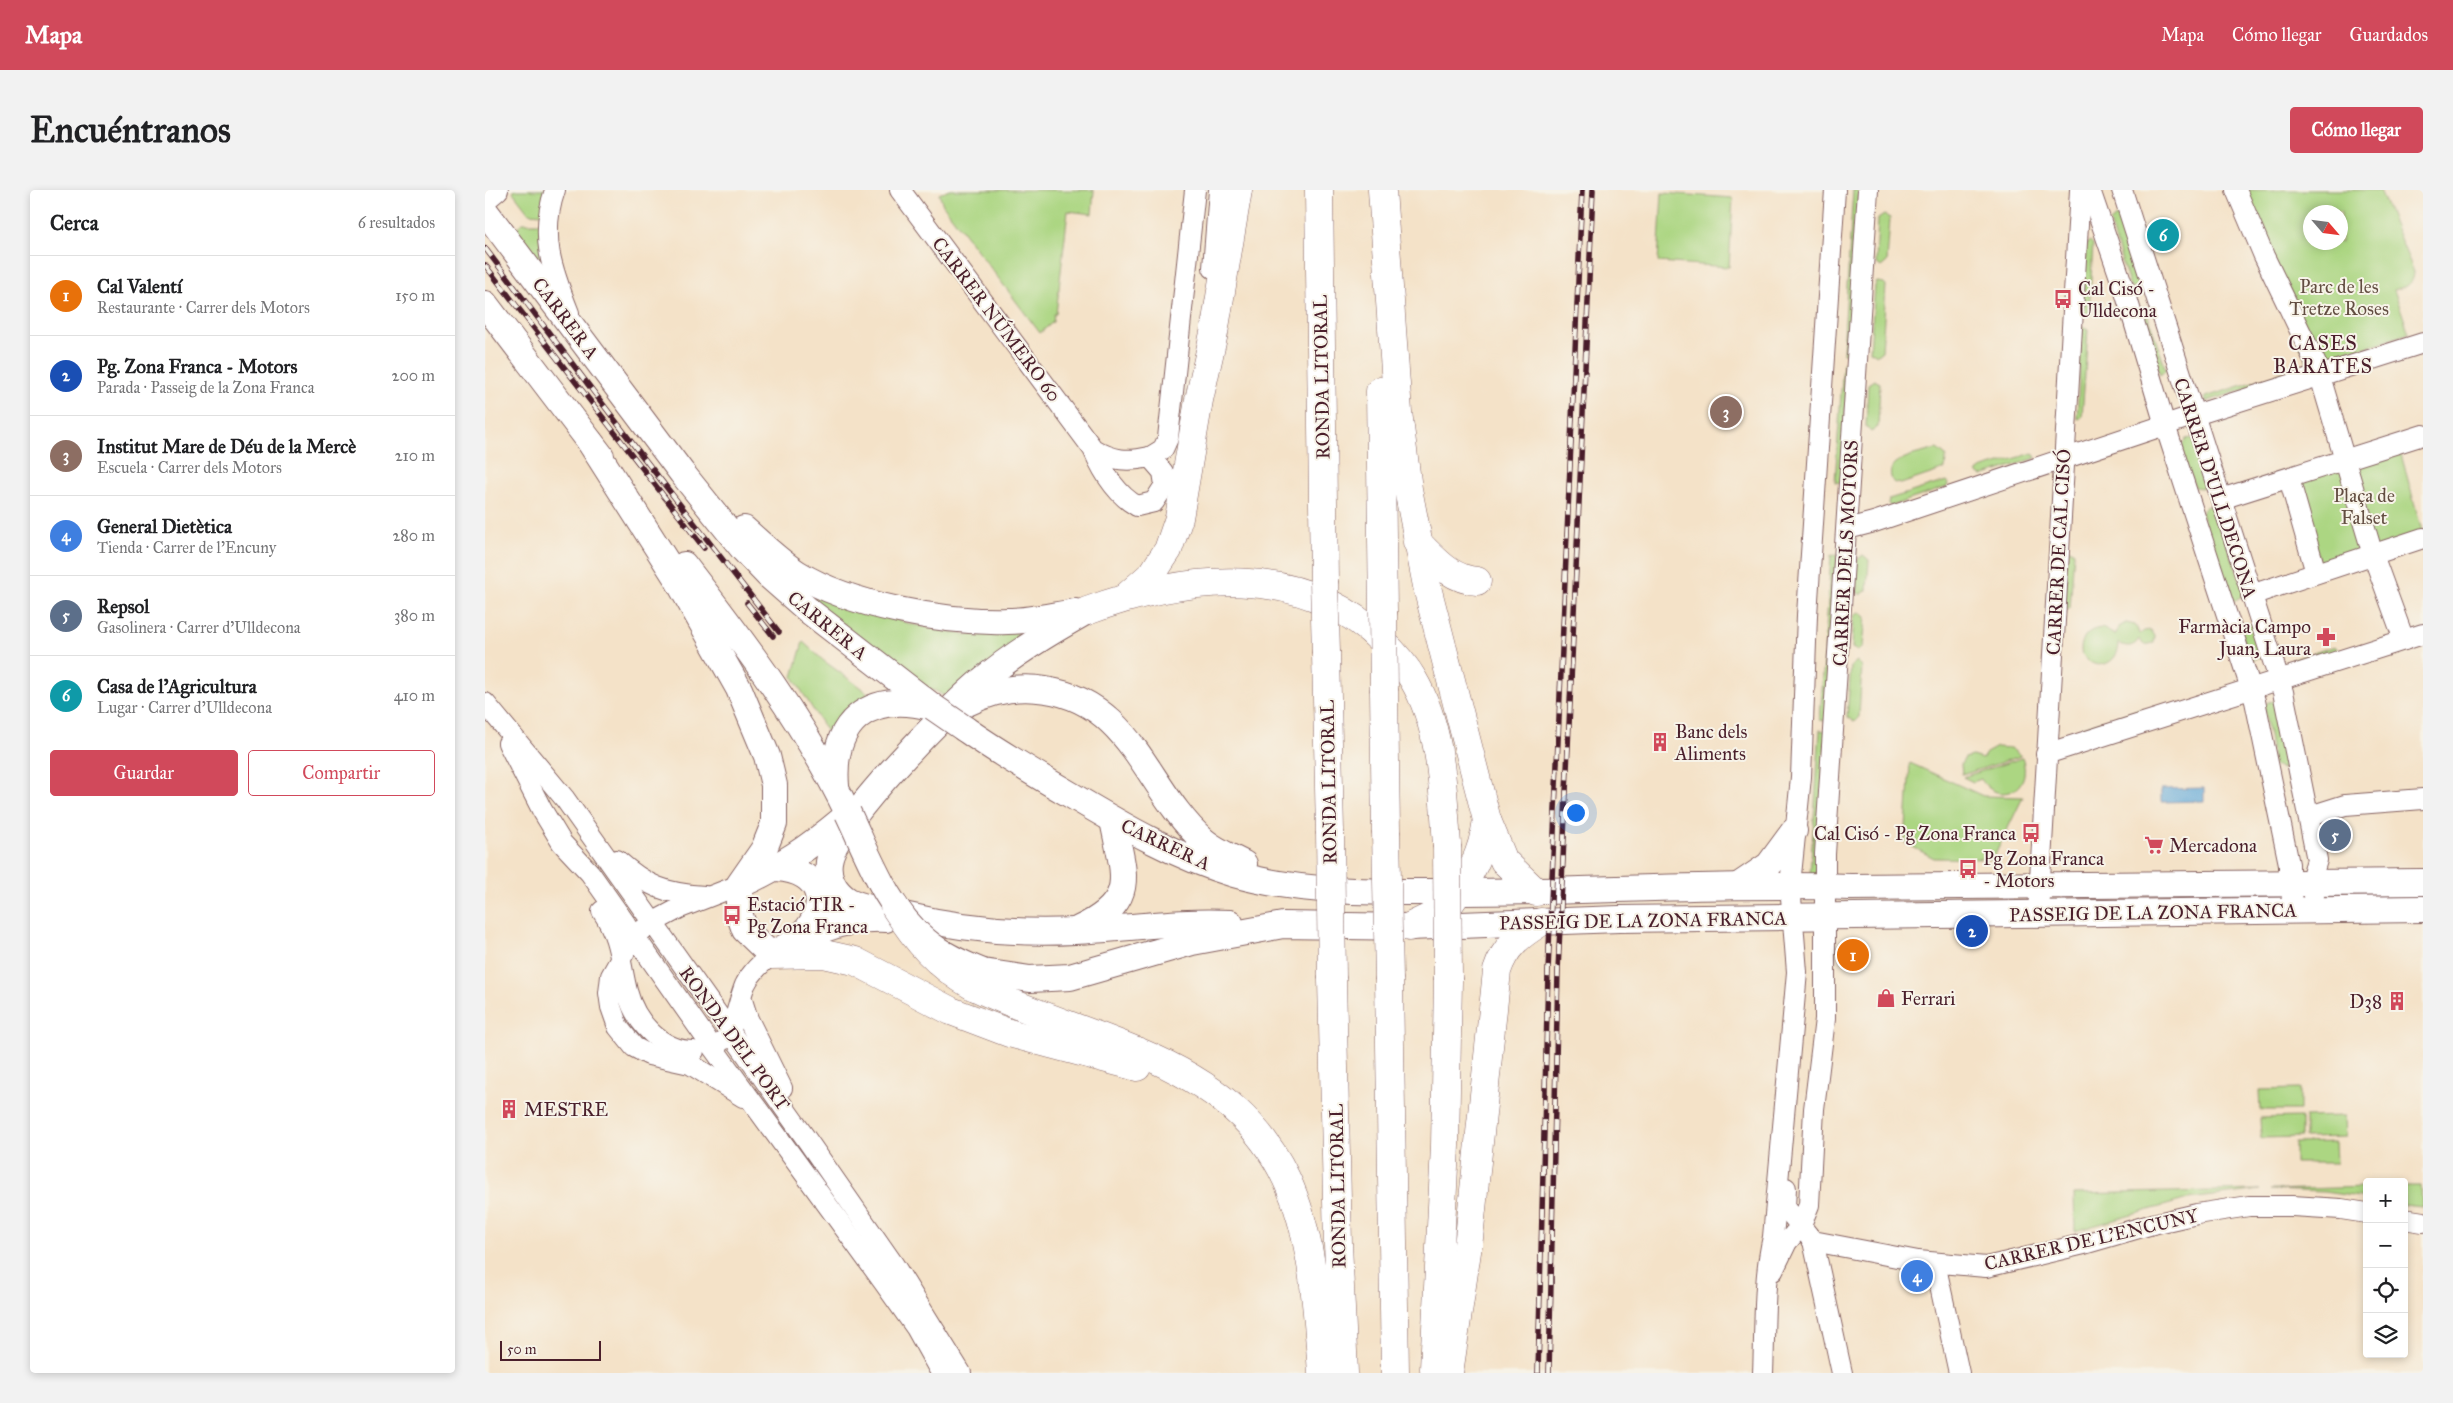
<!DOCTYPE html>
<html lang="es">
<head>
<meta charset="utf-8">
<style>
  :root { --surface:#fff; --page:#f2f2f2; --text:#202124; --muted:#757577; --line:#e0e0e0; --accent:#d1495b }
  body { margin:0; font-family:"IM FELL Great Primer",serif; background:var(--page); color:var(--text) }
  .controls { position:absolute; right:15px; bottom:15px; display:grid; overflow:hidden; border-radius:5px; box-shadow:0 2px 8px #0003 }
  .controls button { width:45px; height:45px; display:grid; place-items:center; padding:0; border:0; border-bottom:1px solid var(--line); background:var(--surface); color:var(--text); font:25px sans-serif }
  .compass { position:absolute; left:1818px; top:15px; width:45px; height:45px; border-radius:50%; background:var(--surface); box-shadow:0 2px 8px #0003; rotate:118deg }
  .scale { position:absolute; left:15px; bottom:12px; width:101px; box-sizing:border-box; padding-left:5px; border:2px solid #4a1f2b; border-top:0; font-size:14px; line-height:18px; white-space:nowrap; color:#4a1f2b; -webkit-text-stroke:4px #f7f3e8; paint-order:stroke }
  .you { position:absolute; left:1090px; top:622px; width:18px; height:18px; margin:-12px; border:4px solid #fff; border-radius:50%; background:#1a73e8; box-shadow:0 0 0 8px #1a73e833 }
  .badge { display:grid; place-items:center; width:32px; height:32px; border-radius:50%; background:var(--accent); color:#fff; font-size:16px; font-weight:700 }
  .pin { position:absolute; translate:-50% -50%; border:2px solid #fff; box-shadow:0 1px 5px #0006 }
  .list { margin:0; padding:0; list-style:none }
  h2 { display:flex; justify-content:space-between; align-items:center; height:65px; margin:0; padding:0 20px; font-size:21px }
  h2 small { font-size:16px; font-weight:400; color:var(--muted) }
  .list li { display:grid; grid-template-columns:32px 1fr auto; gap:15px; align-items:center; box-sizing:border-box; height:80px; padding:0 20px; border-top:1px solid var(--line) }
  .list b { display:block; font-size:19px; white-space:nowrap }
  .list p { margin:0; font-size:16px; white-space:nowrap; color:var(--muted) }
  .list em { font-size:16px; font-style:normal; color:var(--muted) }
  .actions { display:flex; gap:10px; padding:15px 20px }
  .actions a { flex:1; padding:11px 0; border:1px solid var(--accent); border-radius:5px; text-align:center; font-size:18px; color:var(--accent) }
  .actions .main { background:var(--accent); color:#fff }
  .icon { flex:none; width:28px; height:28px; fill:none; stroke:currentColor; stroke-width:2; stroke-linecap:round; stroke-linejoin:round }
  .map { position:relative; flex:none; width:1938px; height:1183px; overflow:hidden; border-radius:5px }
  header { display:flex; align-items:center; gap:30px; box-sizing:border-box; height:70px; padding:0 25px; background:var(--accent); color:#fff }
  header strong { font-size:24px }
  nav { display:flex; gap:28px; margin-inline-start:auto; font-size:18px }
  .intro { display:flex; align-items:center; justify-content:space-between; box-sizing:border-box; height:120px; padding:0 30px }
  h1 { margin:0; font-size:35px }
  .button { padding:12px 22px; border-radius:5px; background:var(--accent); color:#fff; font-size:18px; font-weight:700 }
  main { display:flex; gap:30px; padding:0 30px }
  aside { flex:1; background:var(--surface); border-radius:5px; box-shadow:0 2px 8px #0003 }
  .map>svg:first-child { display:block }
</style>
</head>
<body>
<header>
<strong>Mapa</strong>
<nav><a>Mapa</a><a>Cómo llegar</a><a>Guardados</a></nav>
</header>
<div class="intro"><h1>Encuéntranos</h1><a class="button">Cómo llegar</a></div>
<main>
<aside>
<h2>Cerca<small>6 resultados</small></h2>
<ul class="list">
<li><span class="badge" style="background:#e8710a">1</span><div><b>Cal Valentí</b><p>Restaurante · Carrer dels Motors</p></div><em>150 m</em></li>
<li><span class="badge" style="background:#1a4fb4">2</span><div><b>Pg. Zona Franca - Motors</b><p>Parada · Passeig de la Zona Franca</p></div><em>200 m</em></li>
<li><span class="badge" style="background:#8d6e63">3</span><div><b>Institut Mare de Déu de la Mercè</b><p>Escuela · Carrer dels Motors</p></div><em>210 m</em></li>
<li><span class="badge" style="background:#3f7fe0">4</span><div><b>General Dietètica</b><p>Tienda · Carrer de l'Encuny</p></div><em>280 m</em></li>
<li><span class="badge" style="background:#5c6f8a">5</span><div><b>Repsol</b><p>Gasolinera · Carrer d'Ulldecona</p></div><em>380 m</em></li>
<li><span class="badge" style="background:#0f9aa8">6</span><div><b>Casa de l'Agricultura</b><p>Lugar · Carrer d'Ulldecona</p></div><em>410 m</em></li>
</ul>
<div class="actions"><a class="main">Guardar</a><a>Compartir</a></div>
</aside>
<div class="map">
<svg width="1938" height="1183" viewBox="0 0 1938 1183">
  <rect width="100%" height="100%" fill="#f7f3e8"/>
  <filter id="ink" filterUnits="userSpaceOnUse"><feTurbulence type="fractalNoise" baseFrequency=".02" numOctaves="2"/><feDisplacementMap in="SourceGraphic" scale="10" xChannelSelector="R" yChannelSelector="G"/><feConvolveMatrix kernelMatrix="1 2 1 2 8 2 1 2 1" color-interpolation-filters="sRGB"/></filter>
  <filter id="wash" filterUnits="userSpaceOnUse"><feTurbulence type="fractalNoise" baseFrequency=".0096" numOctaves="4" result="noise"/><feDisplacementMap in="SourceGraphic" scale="20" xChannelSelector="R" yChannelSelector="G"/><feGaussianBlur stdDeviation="1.12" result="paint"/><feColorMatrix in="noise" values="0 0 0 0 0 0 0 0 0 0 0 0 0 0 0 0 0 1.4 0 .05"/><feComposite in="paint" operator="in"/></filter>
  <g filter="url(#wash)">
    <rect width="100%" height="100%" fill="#f4e2c8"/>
    <!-- green -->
    <g fill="#acd682" stroke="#7b7a56" fill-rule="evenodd">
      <polygon points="30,0 64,0 58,24 44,23 28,2"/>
      <polygon points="465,0 609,0 607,24 583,21 571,124 569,124 568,132 555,143 458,15 454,4"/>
      <polygon points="1368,0 1374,0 1364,163 1358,163"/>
      <path d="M1746,0H1895L1929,82C1928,96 1921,96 1909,100L1924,143L1824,176ZM1826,22H1856V52H1826Z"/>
      <polygon points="1177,3 1248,8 1244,77 1173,72"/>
      <polygon points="1399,25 1405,28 1402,72 1396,77 1391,73 1393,29"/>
      <polygon points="1631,27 1638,29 1658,94 1655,97 1645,98 1625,32"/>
      <polygon points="37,33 57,33 61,81 28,41"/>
      <polygon points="1605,51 1608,54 1604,123 1600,125 1597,122 1601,54"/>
      <polygon points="1392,92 1399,93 1401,95 1397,161 1392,165 1385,161 1390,96"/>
      <polygon points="1656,120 1662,123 1681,180 1675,185"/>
      <polygon points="1597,136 1603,139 1597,227 1594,229 1592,228"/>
      <polygon points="1358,173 1363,173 1356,293 1350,292"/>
      <polygon points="1802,181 1805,185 1720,212 1721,207"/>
      <polygon points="1389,190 1395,193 1393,237 1386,242 1381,237 1383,194"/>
      <polygon points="1707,248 1723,294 1716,298 1710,297 1694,260 1701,249"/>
      <polygon points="1913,253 1938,345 1838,381 1809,286"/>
      <path d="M1452,259L1461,266L1460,279L1416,294L1408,292C1395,268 1436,264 1452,259Z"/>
      <polygon points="1548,263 1551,268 1497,286 1492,283 1495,279"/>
      <polygon points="1461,291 1463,293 1462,297 1406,316 1403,314 1404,309"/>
      <polygon points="1728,315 1760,404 1749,411 1744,410 1716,322 1720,317"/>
      <polygon points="1585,359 1589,362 1585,418 1583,420 1579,418 1582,361"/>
      <polygon points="1346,365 1352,365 1341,531 1335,530"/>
      <polygon points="1378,365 1384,370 1382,400 1376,405 1371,401 1372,370"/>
      <polygon points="296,386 425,434 481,445 554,437 464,509 451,501 440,499"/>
      <polygon points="1375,422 1381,427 1378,456 1373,461 1367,458 1369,426"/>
      <path d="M1641,433L1650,435L1655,444L1659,441L1666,440L1670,446L1669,453L1659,455L1654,449C1649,457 1642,458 1634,453C1634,476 1606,484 1596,461C1596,447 1603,439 1617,438L1630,445L1634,437Z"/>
      <polygon points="1761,433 1767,434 1778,466 1767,470 1755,442 1757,436"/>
      <path d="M318,452L339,471L383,503V506C364,513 354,526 345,542H342L308,487Z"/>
      <polygon points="1850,456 1853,460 1851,462 1802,478 1798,475 1800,472"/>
      <polygon points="1372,471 1377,476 1374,527 1369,532 1362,527 1366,476"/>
      <polygon points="1791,511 1804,576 1798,579 1789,576 1779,516 1783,512"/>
      <polygon points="1658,518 1661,523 1600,544 1597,542 1597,537"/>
      <polygon points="1335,540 1341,541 1331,687 1325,685"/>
      <polygon points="1512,557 1525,558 1536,566 1477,585 1476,574 1480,568 1487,566 1497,569 1501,563"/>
      <path d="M1537,568C1549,599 1513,617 1496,589L1488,592L1478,587Z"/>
      <polygon points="1425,573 1498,606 1538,607 1508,669 1449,668 1420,653"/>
      <polygon points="1815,899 1815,920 1775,920 1774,900"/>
      <polygon points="1860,926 1861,947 1820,948 1820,927"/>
      <polygon points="1816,927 1816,947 1776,948 1775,928"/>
      <polygon points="1850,952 1851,973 1810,973 1810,953"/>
      <polygon points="1919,996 1936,996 1937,1017 1919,1015"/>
      <polygon points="1882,997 1882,1008 1839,1002 1786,1000"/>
      <polygon points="1775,1000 1703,1009 1590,1041 1589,1004"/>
    </g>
    <!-- water -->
    <polygon fill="#61a7d7" stroke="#566381" points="1719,598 1719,611 1676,612 1676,599"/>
  </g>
  <g filter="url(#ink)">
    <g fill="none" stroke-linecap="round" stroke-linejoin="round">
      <!-- minor casing -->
      <g stroke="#866362" stroke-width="22">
        <g id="minor">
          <path d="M70,0C54,46 67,80 84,123"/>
          <path d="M415,0L608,259C617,280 632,305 652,316L669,312L680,295L678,282L665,267C642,272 629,271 608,259"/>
          <polyline points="1605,0 1641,105 1680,235 1770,511 1804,674 1804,692 1810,720"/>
          <polyline points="1637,0 1798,502 1832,670 1828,683 1829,706"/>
          <polyline points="1751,0 1779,66 1832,176 1888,365 1919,450"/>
          <polyline points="0,11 13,0"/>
          <polyline points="728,78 734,0"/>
          <polyline points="665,267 678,259 683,248 710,0"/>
          <polyline points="1804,288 1831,383"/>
          <polyline points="1736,309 1938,245"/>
          <polyline points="1362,339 1389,332 1710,225 1938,153"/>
          <polyline points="1766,405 1938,348"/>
          <polyline points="0,513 80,609 322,950 409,1075 476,1183"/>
          <polyline points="23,553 57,620 77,653 105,683 228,858 400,1094 431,1138 456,1183"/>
          <polyline points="1561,564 1938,444"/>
          <polyline points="1825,626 1860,615 1938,609"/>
          <path d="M132,670C161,696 181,704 220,706"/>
          <polyline points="254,695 195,718 167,733 148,747 126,786 124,803 126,817 133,837 149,857 164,865 205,874 258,907"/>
          <path d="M117,721C135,747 135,773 142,801C150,832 176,861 209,861"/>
          <polyline points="1553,723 1595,0"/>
          <polyline points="256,807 263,829 297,898"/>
          <path d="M240,849C251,834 253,812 260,795C266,782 276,774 286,765"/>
          <polyline points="1301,998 1300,1017 1328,1051 1433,1071 1501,1077 1599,1054 1668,1034 1712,1024 1764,1016 1807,1016 1856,1019 1882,1023"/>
          <polyline points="1919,1029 1938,1032"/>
          <polyline points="1328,1051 1357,1183"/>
          <polyline points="1450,1073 1474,1183"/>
          <polyline points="1288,1081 1302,1052 1315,1037 1324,1015 1329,919 1340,829 1340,664 1383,0"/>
          <path d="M1278,1183C1280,1139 1278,1089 1288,1047L1312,782L1305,695L1316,587L1322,425L1350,0"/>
        </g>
      </g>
      <!-- major casing -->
      <g stroke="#866362" stroke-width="28">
        <g id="major">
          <polyline points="0,21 197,283 259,360 283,385 324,421 448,517"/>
          <polyline points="0,114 116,266"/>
          <path d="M105,252L191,387L254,499L282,566L289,595V634L279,659L254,695V723L260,740L286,765C322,744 358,727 401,729"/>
          <path d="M259,339C276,354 293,371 312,383C365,416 461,433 523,431C545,431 569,425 591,422"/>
          <path d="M199,375C260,454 320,533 363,623"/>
          <path d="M602,421C565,442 528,464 495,492C463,519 354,630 345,667C340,685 349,702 364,711C380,719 401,721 418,725C473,738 533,744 589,741C642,739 693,730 745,733"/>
          <path d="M480,514C505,501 533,495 561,500C648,513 662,601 719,651C731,661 746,667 759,674"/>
          <path d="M480,539C514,563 550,584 586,605C638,636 691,667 749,684C819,704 899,702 971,702C1102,702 1234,693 1366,697L1938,692"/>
          <path d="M351,596C346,532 383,501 446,517"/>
          <path d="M292,678C338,681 347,718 314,748"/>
          <path d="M255,695C298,675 322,659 358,629"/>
          <polyline points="1253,696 1284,675 1309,641"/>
          <path d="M594,739C655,710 638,684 628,630"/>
          <polyline points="498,782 545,789 585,787 707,752 798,735 924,737 1134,729 1938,719"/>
        </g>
      </g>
      <!-- highway casing -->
      <g stroke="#866362" stroke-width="29">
        <g id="highway">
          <polyline points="834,0 839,391"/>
          <polyline points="897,0 913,222 923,299 943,401 1002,630 1019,671 1051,702"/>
          <polyline points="895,201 898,422"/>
          <path d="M932,352C950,369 965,389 992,391"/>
          <polyline points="642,406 668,383 675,372 683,360 694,328 714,210 729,143 753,0"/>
          <path d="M602,421C700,385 817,371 897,451C908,462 920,475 928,489C957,538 958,600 962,655"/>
          <polyline points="841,463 845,642"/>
          <polyline points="899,501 901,641"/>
          <path d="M924,737L959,720L964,715C985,685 997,666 1002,630"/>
          <polyline points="286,765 339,764 370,771 466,821 524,843 652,877"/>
          <polyline points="847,789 853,1054 859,1183"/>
          <polyline points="904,790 910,1183"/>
          <path d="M488,796C542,822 599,839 654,862C814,929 826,1026 837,1183"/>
          <polyline points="949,1179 960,956 963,790"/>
          <path d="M964,1183L984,1048L1012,781C1020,756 1035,745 1056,732"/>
        </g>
      </g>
      <!-- minor -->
      <use href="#minor" stroke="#fff" stroke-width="20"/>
      <!-- major -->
      <use href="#major" stroke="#fff" stroke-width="26"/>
      <!-- highway -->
      <use href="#highway" stroke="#fff" stroke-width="28"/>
      <!-- rail casing -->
      <g stroke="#4a1f2b" stroke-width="5.5">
        <g id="rail">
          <polyline points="0,58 151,258 294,442"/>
          <polyline points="0,75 219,358"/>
          <polyline points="262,413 288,446"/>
          <polyline points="1053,1183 1063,781 1097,0"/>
          <polyline points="1064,1183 1073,781 1108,0"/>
        </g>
      </g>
      <!-- rail -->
      <use href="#rail" stroke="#f7f3e8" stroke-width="4" stroke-dasharray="11" stroke-linecap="butt"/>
      <!-- major-bridge casing -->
      <g stroke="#866362" stroke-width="28" stroke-linecap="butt">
        <g id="major-bridge">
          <polyline points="448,517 480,539"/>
          <path d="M363,623C384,667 402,719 441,751C457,765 478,774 498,782"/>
        </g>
      </g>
      <!-- highway-bridge casing -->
      <g stroke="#866362" stroke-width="29" stroke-linecap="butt">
        <g id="highway-bridge">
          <polyline points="839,391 841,463"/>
          <polyline points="898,422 899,501"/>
          <polyline points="901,641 904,790"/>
          <polyline points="845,642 847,789"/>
          <polyline points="962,655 963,790"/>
          <path d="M409,716C432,752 451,775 488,796"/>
        </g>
      </g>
      <!-- major-bridge -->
      <use href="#major-bridge" stroke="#fff" stroke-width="26"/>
      <!-- highway-bridge -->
      <use href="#highway-bridge" stroke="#fff" stroke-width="28"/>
    </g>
  </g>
  <!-- icons -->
  <defs>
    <g id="bus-bare" transform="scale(1.5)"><path d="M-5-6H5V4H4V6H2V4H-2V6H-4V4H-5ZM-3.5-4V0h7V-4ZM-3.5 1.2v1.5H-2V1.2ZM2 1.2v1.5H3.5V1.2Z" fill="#d1495b" stroke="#f7f3e8" stroke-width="2.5" paint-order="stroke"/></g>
    <g id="pharmacy-bare" transform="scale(1.5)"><path d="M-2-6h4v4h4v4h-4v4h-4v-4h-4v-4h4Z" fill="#d1495b" stroke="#f7f3e8" stroke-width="2.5" paint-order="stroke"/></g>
    <g id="building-bare" transform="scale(1.5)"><path d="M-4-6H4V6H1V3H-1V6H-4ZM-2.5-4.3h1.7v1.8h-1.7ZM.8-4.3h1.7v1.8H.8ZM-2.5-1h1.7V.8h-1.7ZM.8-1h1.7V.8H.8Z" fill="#d1495b" stroke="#f7f3e8" stroke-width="2.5" paint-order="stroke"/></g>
    <g id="supermarket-bare" transform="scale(1.5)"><path d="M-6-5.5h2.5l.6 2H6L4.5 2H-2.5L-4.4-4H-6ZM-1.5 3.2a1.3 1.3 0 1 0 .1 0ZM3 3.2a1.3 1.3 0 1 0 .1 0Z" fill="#d1495b" stroke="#f7f3e8" stroke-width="2.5" paint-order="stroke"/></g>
    <g id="shop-bare" transform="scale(1.5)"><path d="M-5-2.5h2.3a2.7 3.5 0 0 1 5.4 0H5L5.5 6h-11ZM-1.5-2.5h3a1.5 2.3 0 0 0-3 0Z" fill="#d1495b" stroke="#f7f3e8" stroke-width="2.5" paint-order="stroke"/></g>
  </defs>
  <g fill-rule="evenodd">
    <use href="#bus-bare" x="1578" y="109"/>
    <use href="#pharmacy-bare" x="1841" y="447"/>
    <use href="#building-bare" x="1175" y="552"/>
    <use href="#bus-bare" x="1546" y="643"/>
    <use href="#supermarket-bare" x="1669" y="655"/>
    <use href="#bus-bare" x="1483" y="679"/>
    <use href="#bus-bare" x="247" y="725"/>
    <use href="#shop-bare" x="1401" y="808"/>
    <use href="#building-bare" x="1912" y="811"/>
    <use href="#building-bare" x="24" y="919"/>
  </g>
  <g text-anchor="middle" stroke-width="4" stroke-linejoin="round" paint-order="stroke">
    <!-- park labels -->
    <g font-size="19" fill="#624d41" stroke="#f7f3e8">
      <text x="1854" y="103">Parc de les<tspan x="1854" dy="22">Tretze Roses</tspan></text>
      <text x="1879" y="312">Plaça de<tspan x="1879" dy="22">Falset</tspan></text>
    </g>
    <!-- poi labels -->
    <g font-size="19" fill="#4a1f2b" stroke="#f7f3e8" text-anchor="start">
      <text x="1593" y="105">Cal Cisó -<tspan x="1593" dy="22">Ulldecona</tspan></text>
      <text x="1826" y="443" text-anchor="end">Farmàcia Campo<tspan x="1826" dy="22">Juan, Laura</tspan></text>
      <text x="1190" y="548">Banc dels<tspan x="1190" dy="22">Aliments</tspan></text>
      <text x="1531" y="650" text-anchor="end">Cal Cisó - Pg Zona Franca</text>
      <text x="1684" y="662">Mercadona</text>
      <text x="1498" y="675">Pg Zona Franca<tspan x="1498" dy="22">- Motors</tspan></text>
      <text x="262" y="721">Estació TIR -<tspan x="262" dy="22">Pg Zona Franca</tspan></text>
      <text x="1416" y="815">Ferrari</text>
      <text x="1897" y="818" text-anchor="end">D38</text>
      <text x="39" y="926">MESTRE</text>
    </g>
    <!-- street labels -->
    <g font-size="19" fill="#4a1f2b" stroke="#f7f3e8">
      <text transform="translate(81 128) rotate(53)" y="7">CARRER A</text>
      <text transform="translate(512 129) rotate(53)" y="7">CARRER NÚMERO 60</text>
      <text transform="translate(836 187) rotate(-91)" y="7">RONDA LITORAL</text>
      <text transform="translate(1731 298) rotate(72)" y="7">CARRER D'ULLDECONA</text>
      <text transform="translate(1573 362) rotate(-87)" y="7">CARRER DE CAL CISÓ</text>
      <text transform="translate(1360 363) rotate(-87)" y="7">CARRER DELS MOTORS</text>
      <text transform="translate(343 435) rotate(39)" y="7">CARRER A</text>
      <text transform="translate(843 592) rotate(-91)" y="7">RONDA LITORAL</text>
      <text transform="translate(681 654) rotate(25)" y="7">CARRER A</text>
      <text transform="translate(1668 722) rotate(-1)" y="7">PASSEIG DE LA ZONA FRANCA</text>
      <text transform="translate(1158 730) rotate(-1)" y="7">PASSEIG DE LA ZONA FRANCA</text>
      <text transform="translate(250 848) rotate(54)" y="7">RONDA DEL PORT</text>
      <text transform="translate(852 996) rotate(-91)" y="7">RONDA LITORAL</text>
      <text transform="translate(1606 1049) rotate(-13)" y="7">CARRER DE L'ENCUNY</text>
    </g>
    <!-- neighbourhood labels -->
    <g font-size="20" letter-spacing="1" fill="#4a1f2b" stroke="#f7f3e8">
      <text x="1838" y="160">CASES<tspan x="1838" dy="23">BARATES</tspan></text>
    </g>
  </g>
</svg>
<div class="controls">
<button>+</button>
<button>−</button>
<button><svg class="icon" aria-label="locate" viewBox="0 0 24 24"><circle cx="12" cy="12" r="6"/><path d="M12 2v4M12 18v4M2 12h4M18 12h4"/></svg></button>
<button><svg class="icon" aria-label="layers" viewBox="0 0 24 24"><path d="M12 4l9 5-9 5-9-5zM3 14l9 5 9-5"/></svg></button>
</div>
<svg class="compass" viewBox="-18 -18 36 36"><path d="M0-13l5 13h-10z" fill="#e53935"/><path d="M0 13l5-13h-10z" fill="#757577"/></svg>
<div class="scale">50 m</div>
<div class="you"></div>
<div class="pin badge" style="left:1368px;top:765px;background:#e8710a">1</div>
<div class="pin badge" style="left:1487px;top:741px;background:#1a4fb4">2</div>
<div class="pin badge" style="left:1241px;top:222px;background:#8d6e63">3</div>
<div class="pin badge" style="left:1432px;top:1086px;background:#3f7fe0">4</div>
<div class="pin badge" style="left:1850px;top:645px;background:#5c6f8a">5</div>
<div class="pin badge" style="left:1678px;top:45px;background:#0f9aa8">6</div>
</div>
</main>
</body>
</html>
